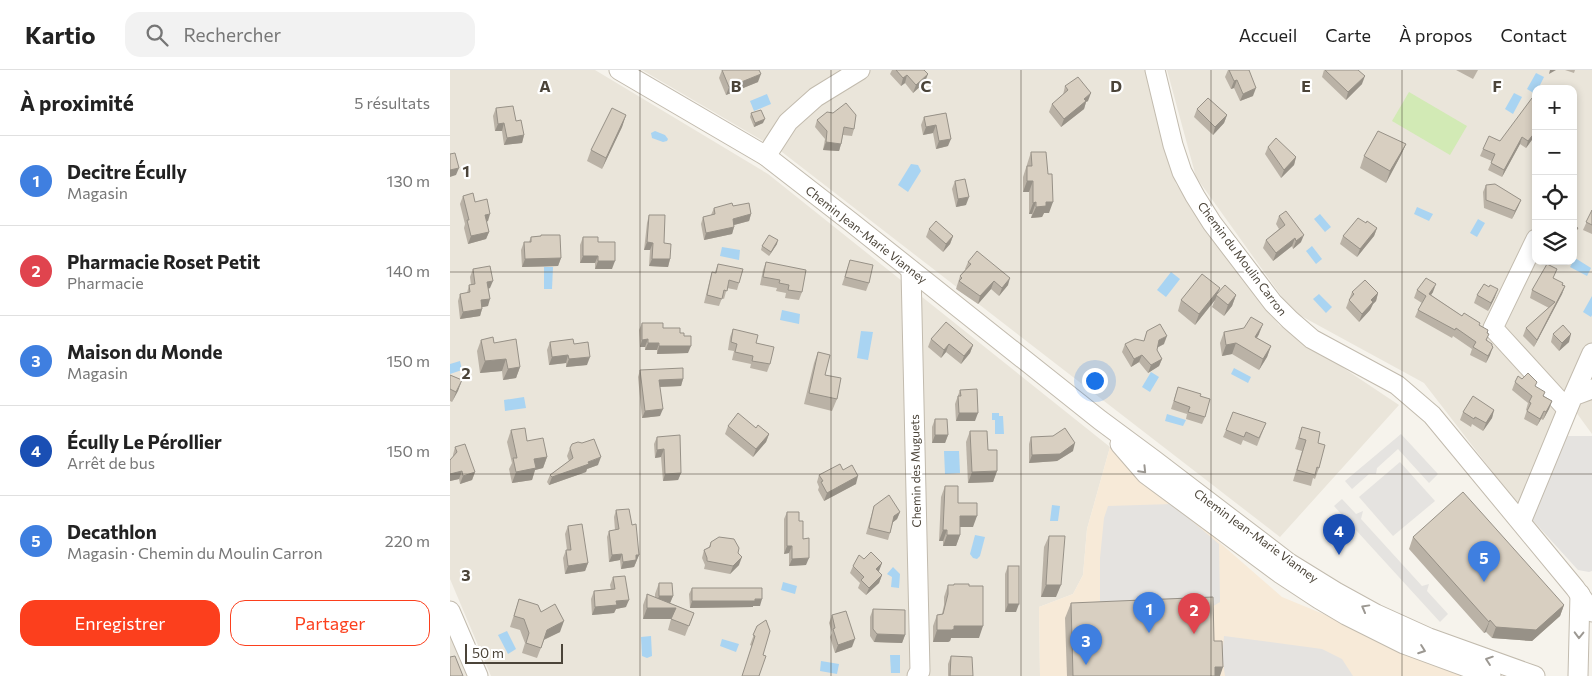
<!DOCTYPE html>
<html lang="fr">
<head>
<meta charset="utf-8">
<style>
  :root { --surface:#fff; --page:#f2f2f2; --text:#222; --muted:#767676; --line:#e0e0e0; --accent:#fc3f1d }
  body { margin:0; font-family:Commissioner,sans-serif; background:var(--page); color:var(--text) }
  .controls { position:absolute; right:15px; top:15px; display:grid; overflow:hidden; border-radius:10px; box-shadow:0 2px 8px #0003 }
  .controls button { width:45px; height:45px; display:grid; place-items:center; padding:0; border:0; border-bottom:1px solid var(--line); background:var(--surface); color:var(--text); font:25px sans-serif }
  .scale { position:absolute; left:15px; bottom:12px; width:98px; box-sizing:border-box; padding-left:5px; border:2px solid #4b4439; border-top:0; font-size:14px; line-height:18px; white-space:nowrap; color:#4b4439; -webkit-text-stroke:4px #fff; paint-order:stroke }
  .you { position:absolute; left:644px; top:310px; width:18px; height:18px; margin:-12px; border:4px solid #fff; border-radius:50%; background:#1a73e8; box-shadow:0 0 0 8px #1a73e833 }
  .badge { display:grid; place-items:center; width:32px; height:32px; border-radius:50%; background:var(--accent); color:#fff; font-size:16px; font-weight:700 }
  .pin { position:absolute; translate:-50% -41px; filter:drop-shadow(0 1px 2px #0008) }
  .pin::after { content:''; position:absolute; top:26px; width:18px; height:15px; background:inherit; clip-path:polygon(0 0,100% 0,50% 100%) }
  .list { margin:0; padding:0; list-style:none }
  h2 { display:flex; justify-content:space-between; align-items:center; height:65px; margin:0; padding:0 20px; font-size:21px }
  h2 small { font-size:16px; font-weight:400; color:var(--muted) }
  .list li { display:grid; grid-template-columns:32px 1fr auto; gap:15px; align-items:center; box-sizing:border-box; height:90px; padding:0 20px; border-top:1px solid var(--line) }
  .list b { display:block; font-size:19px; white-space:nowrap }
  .list p { margin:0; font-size:16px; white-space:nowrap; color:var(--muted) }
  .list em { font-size:16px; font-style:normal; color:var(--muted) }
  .actions { display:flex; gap:10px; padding:15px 20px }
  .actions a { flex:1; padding:11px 0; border:1px solid var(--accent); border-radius:15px; text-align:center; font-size:18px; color:var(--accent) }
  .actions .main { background:var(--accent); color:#fff }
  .icon { flex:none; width:28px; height:28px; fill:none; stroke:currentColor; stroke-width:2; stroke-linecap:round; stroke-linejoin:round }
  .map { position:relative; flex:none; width:1142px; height:606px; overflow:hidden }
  header { display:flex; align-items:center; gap:30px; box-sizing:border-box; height:70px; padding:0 25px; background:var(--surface); border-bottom:1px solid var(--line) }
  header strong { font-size:24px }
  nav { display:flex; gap:28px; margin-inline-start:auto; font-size:18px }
  .search { width:350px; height:45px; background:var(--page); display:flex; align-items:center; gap:12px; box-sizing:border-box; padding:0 18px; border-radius:15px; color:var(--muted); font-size:19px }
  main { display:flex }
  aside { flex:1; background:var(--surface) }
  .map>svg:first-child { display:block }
</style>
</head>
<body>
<header>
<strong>Kartio</strong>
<div class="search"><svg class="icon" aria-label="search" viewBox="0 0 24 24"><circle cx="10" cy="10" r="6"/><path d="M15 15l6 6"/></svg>Rechercher</div>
<nav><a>Accueil</a><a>Carte</a><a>À propos</a><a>Contact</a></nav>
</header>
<main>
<aside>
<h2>À proximité<small>5 résultats</small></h2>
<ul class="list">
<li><span class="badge" style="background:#3f7fe0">1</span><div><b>Decitre Écully</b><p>Magasin</p></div><em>130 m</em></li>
<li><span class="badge" style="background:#e0444e">2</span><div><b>Pharmacie Roset Petit</b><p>Pharmacie</p></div><em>140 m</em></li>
<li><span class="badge" style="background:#3f7fe0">3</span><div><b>Maison du Monde</b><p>Magasin</p></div><em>150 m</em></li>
<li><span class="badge" style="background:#1a4fb4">4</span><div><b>Écully Le Pérollier</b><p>Arrêt de bus</p></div><em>150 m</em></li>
<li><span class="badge" style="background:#3f7fe0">5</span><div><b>Decathlon</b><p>Magasin · Chemin du Moulin Carron</p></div><em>220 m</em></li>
</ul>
<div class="actions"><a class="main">Enregistrer</a><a>Partager</a></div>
</aside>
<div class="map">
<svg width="1142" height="606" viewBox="0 0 1142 606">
  <rect width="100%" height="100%" fill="#f6f3ec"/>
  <!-- residential -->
  <g fill="#eae5da" fill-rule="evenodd">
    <polygon points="0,0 145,0 318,104 660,377 637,459 633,505 623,524 589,537 590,606 41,606 0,509"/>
    <polygon points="192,0 699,0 726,114 829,255 949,335 830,467 332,82"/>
    <path d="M717,0H1142V364L1115,327L1068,435L974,313L842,241L746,107ZM1086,19H1123V191H1086Z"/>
    <polygon points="0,561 18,606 0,606"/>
  </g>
  <!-- commercial -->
  <polygon fill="#f7ead8" points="660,377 832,527 1024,606 590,606 589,537 623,524 633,505 637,459"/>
  <!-- green -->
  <polygon fill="#d2eab5" points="959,22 1017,56 1000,85 942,51"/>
  <!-- parking -->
  <g fill="#e5e3e0">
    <polygon points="951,364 988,404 979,413 948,379 927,398 926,404 919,404 902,419 895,411"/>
    <polygon points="1112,366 1142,366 1142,501 1139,502 1128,500 1078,445"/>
    <polygon points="950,392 985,431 943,466 909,427"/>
    <polygon points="892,429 906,444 913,441 911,449 972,516 979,514 977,521 998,544 990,552 884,436"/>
    <polygon points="722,434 769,474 770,532 760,538 650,541 650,488 654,448 658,436"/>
    <polygon points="774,566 872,579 892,589 903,606 775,606 772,586"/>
  </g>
  <!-- water -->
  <g fill="#a9d4f2">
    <polygon points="1086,3 1094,7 1088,19 1086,19 1085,24 1077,19"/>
    <polygon points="1064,23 1072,27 1063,44 1055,39"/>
    <polygon points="317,24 321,34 304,41 300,31"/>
    <polygon points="205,61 215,65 218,69 217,71 213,72 202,68 201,63"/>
    <polygon points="461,94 468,95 471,101 458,122 448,115"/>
    <polygon points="967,137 983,144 979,151 964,144"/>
    <polygon points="870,144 881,157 875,162 864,149"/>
    <polygon points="1028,149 1035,153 1027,167 1020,163"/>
    <polygon points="862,176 872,189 866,194 856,181"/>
    <polygon points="272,177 290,180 289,190 270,186"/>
    <polygon points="1125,188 1141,198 1137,206 1120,197"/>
    <polygon points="94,197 103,197 102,219 94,219"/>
    <polygon points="721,202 730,209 716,227 707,220"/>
    <polygon points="869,224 882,237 876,243 863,229"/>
    <polygon points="1142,226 1142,245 1141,247 1133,242"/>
    <polygon points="332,240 350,244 349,254 330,250"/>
    <polygon points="411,261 423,262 418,290 407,288"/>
    <polygon points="10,291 12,300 0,304 0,294"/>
    <polygon points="784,298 801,307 798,313 781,304"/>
    <polygon points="701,302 709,307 700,322 692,317"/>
    <polygon points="74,327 76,338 55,341 54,330"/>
    <polygon points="542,343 549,343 549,346 553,346 554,364 545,364 545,350 542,350"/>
    <polygon points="717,344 736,350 733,356 715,351"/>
    <polygon points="494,381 509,381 510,403 495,404"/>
    <polygon points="602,435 610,436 608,451 600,451"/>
    <polygon points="525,465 535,467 530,486 527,489 523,488 520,484"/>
    <polygon points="443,497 450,504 449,518 441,517 442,507 437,504"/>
    <polygon points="333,512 347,516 345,524 331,520"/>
    <polygon points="57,561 66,579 58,584 48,565"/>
    <polygon points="201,566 202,586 197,588 192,586 191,567"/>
    <polygon points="272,569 289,574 286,582 270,576"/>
    <polygon points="440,585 450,585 450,603 441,603"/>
    <polygon points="371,591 389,594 387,604 370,601"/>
  </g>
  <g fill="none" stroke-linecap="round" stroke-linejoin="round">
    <!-- minor casing -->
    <g stroke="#c2bbae" stroke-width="21">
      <g id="minor">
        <polyline points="169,0 316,86 401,152 650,350 704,390 839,493 886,522 926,544 979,568 1085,606"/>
        <polyline points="705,0 723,75 732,102 745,126 762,153 823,233 840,250 862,269 947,315 982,345 1125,518 1142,542"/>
        <polyline points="316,86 338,52 366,27 410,0"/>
        <polyline points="1086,169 1043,258 1117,339"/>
        <polyline points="461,200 470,601 467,606"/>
        <polyline points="1123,326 1142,283"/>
        <polyline points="670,374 696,404 831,504 869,529 896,545 954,574 1041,606"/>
        <polyline points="1071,452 1123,326 1142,319"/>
        <polyline points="0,541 28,606"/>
        <polyline points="1128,606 1130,524"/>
      </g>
    </g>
    <!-- minor -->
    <use href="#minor" stroke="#fff" stroke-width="19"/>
  </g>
  <!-- wall -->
  <g fill="#bab2a6">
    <polygon points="272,0 308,12 276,25 269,8"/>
    <polygon points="442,0 474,0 475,12 463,23 455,13 451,16 440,4"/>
    <polygon points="778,0 799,0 803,26 790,31 784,18 781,19 775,7"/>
    <polygon points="874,0 912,14 896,30 872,7"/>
    <polygon points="1006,0 1028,0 1023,9"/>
    <polygon points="1115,0 1125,0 1124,3"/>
    <polygon points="615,16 638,31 636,32 634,39 611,57 599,42 602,34 613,25"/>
    <polygon points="1086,30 1086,56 1085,58 1086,59 1086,62 1084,67 1076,78 1070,74 1052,107 1038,100 1042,91 1030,86 1033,79 1050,71"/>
    <polygon points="46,38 66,51 74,65 72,73 54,75 52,61 45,61 43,46"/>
    <polygon points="747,39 777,45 774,53 763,65 744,47"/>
    <polygon points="301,43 313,53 304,57 300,47"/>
    <polygon points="496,43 498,76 486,79 483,63 473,65 471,55 474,47"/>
    <polygon points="176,45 172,57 152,99 137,91 141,80"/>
    <polygon points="367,50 404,59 402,66 393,65 391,74 389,81 373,80 375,69 365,57"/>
    <polygon points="956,74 951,85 936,113 910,98 914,86"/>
    <polygon points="818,77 846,87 844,95 831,108 815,84"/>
    <polygon points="581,82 599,143 594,143 592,147 581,148 582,144 579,144 579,122 573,122 573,107"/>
    <polygon points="505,111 516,135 506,137 502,119"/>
    <polygon points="1036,115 1071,130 1068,137 1062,149 1034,138 1033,122"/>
    <polygon points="13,126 25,132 38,151 36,152 39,162 36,169 18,174 14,158 15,154 10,134"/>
    <polygon points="283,136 301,144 299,151 284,155 284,157 282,164 254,170 251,154 253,147 261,145 264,138"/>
    <polygon points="1142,140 1142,164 1133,160"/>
    <polygon points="199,145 214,173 220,189 218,197 199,196 200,180 194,180 197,153"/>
    <polygon points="829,146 851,172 843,179 842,176 823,191 813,178 816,170 829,159 826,154"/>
    <polygon points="916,153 927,158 924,166 907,187 890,174 893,166"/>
    <polygon points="479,159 503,166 500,174 493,182 476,167"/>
    <polygon points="90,166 111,188 108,196 72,197 71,180 74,172 79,172 81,167"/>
    <polygon points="133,167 148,172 162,199 145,199 145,193 130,193 130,175"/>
    <polygon points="327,174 319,186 311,180 312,176"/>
    <polygon points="400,190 419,213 416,221 392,215"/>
    <polygon points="316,192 352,222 349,230 335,228 336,223 326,221 327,218 310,215 313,200"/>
    <polygon points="518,192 558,215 549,226 541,219 528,234 506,219 510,206 516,200 515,199"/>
    <polygon points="268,194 289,213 287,220 277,218 274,229 272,228 269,236 254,233 260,209 262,202 265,202"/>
    <polygon points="23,199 40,218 38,219 38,236 32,237 32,239 30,246 10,249 8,231 10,224 17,223 19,215 21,215 20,207"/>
    <polygon points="1104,208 1115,216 1112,224 1084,277 1073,266 1076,258 1099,238 1080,228 1082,220"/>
    <polygon points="967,220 983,222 981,225 1012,246 1038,260 1037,270 1042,276 1040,285 1036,293 1020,285 1022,279 1003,266 1002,268 965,247 968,240 972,233 964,228"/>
    <polygon points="902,222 928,223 926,231 923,234 920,240 909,252 896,238"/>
    <polygon points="768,224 786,225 782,236 774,246 762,237 765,230 745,255 728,241 731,230"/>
    <polygon points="1027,225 1045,227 1038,241 1024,233"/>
    <polygon points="192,253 213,258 230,263 234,266 238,283 207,284 207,280 195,280 195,277 190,277 189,260"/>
    <polygon points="283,259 306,273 320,294 317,302 300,298 301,294 282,290 284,281 278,280 280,267"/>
    <polygon points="697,261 714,274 707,278 707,280 712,289 709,296 698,303 689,292 681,297 672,282 675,274 694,271"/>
    <polygon points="774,262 809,264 807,268 821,276 817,287 809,300 782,284 772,286 770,273"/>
    <polygon points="1103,264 1119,272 1109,281 1101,272"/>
    <polygon points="481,269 523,275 520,283 511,294 496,282 491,288 478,277"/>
    <polygon points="31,270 44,273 70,297 66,308 53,310 52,301 30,303 27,281"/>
    <polygon points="100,272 124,274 137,295 116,297 116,293 99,295 97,280"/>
    <polygon points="368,282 375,305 387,329 382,341 354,334 364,293"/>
    <polygon points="190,300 233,309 231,316 210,317 210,346 192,348 188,307"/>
    <polygon points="0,305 12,310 2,332 0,331"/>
    <polygon points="1065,312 1085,317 1094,326 1102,331 1099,339 1093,350 1091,349 1087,356 1074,349 1077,340 1076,340 1078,333 1062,320"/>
    <polygon points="728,317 755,347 752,354 736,349 737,344 721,339"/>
    <polygon points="510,320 525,351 506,351 505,334"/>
    <polygon points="1044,340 1042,348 1033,361 1022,354 1021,357 1010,350 1013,342"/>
    <polygon points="485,349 498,365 495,373 482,373 482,357"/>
    <polygon points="816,353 807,376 793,370 791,375 773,367 776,360"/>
    <polygon points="278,356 306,358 319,364 316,372 303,387 275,364"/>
    <polygon points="852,357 868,373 869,398 865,409 863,408 861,416 843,411 852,381 845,379"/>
    <polygon points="61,360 77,371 97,387 93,398 85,400 82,410 62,413 59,399 62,393 57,372"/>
    <polygon points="520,361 538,380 547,401 543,412 518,413 516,372"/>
    <polygon points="207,367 231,403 228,410 213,411 211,387 205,388 204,374"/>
    <polygon points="581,367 623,381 607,391 579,393 579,374"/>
    <polygon points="5,377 25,402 22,410 10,414 9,409 0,411 0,390 3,387 3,385"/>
    <polygon points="120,378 148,395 137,399 136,402 99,415 97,412 100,405 119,391 117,386"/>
    <polygon points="393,400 406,414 374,431 368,420 369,417 367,412 369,405"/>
    <polygon points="495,416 508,433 523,457 510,457 510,465 506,476 493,476 493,471 489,471 491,427"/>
    <polygon points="424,436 450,442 447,449 443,452 438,470 416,464"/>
    <polygon points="166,440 182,455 189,485 184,497 171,499 170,490 159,492 157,467 159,461 165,460 164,447"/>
    <polygon points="337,442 349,451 353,469 356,495 339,496 339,483 334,484 334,449"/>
    <polygon points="118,456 138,493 135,501 115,504 113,488 116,480 117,480 115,464"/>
    <polygon points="599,466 606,527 591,527 594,477"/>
    <polygon points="963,467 1114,535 1110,546 1082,571 1042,568 1036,562 1034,563 959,479"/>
    <polygon points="261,472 289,495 280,504 254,499 255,495 252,488 254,480 259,477"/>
    <polygon points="414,489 432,493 428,502 432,505 429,513 416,525 408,518 410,513 400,503 403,496"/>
    <polygon points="558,496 566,542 555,542 555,504"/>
    <polygon points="163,507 176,537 166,539 164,543 142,545 141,529 144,521 161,520 160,515"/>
    <polygon points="209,513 223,526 220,533 244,543 235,566 218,560 221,549 193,549 193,535 197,524 205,527 205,524"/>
    <polygon points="504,514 529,568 501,568 500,571 498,572 483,572 483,556 487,545 492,544 494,535 494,527 498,515 504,515"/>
    <polygon points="242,518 310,536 303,536 303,537 240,538 239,524"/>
    <polygon points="69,529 91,542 110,562 94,570 87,588 72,583 75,573 70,560 60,557"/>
    <polygon points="621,533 764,571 770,606 617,606 615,548"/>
    <polygon points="423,539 455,565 452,573 424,572 420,566 420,547"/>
    <polygon points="382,545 402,577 385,583 380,567 382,563 379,553"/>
    <polygon points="307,556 313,585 309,606 302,576 300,575"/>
    <polygon points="501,586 523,606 498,606 498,594"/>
  </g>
  <!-- shaded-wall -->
  <g fill="#979187">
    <polygon points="1100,0 1106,0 1099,4"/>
    <polygon points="311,4 308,12 276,25 279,17"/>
    <polygon points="478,4 475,12 463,23 466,15"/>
    <polygon points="457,5 455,13 451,16 453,8"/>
    <polygon points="915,6 912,14 896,30 898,22"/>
    <polygon points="787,10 784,18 781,19 784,11"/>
    <polygon points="806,18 803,26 790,31 793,24"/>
    <polygon points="641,23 638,31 636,32 634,39 611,57 614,49 634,29"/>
    <polygon points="176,45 172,57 152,99 156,88"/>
    <polygon points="777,45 774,53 763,65 765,57"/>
    <polygon points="315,49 313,53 304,57 305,53"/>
    <polygon points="54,53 52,61 45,61 48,54"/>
    <polygon points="486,55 483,63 473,65 476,57"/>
    <polygon points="1086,61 1084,67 1076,78 1078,71"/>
    <polygon points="74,65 72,73 54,75 57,68"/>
    <polygon points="1072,67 1070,74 1052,107 1054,100"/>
    <polygon points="501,69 498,76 486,79 489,71"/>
    <polygon points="376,72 391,74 389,81 373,80"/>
    <polygon points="956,74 951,85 936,113 940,101"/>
    <polygon points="846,87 844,95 831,108 834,100"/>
    <polygon points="9,98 6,105 0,107 0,100"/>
    <polygon points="577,111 583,111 579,122 573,122"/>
    <polygon points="519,127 516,135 506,137 508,129"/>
    <polygon points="1071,130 1068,137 1062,149 1065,141"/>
    <polygon points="586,132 582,144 579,144 583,133"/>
    <polygon points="596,132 603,132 599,143 594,143 592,147 581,148 586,137"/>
    <polygon points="40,144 38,151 32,153 35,145"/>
    <polygon points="301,144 299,151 280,156 283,149"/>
    <polygon points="284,157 282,164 254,170 256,163"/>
    <polygon points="927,158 924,166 907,187 910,179"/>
    <polygon points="39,162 36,169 18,174 21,166"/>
    <polygon points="854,165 851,172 843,179 846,171"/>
    <polygon points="503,166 500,174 493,182 496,174"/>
    <polygon points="845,168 842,176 823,191 826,183"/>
    <polygon points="328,170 327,174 319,186 321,182"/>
    <polygon points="197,172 203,173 200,180 194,180"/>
    <polygon points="133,186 148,186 145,193 130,193"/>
    <polygon points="111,188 108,196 72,197 75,189"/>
    <polygon points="202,189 220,189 218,197 199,196"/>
    <polygon points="148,191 165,191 162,199 145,199"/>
    <polygon points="560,208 558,215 549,226 552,218"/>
    <polygon points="43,211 40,218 35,219 37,212"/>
    <polygon points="544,211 541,219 528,234 530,226"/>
    <polygon points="986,214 983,222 976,232 979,224"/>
    <polygon points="1115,216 1112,224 1084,277 1087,270"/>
    <polygon points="770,218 765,230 745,255 749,244"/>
    <polygon points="1048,219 1045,227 1038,241 1041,233"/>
    <polygon points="928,223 926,231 923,234 920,240 909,252 912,244 921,230"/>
    <polygon points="786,225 782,236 774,246 778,235"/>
    <polygon points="40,229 38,236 28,238 31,230"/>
    <polygon points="32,239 30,246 10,249 13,242"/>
    <polygon points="813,254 809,264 801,277 805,267"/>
    <polygon points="1121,264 1119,272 1109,281 1112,273"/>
    <polygon points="717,266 714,274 706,278 709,270"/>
    <polygon points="198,269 195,277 190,277 192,270"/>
    <polygon points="198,273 209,273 207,280 195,280"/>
    <polygon points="786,273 782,284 772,286 776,275"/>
    <polygon points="499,274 496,282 491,288 494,280"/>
    <polygon points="523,275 520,283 511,294 514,286"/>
    <polygon points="209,276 241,276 238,283 207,284"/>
    <polygon points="821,276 817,287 809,300 813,289"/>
    <polygon points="1043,277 1040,285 1036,293 1038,286"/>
    <polygon points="118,285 116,293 99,295 102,287"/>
    <polygon points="692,285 689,292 681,297 684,289"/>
    <polygon points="140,287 137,295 116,297 119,289"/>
    <polygon points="56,289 52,301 30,303 35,291"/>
    <polygon points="712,289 709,296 698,303 701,295"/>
    <polygon points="70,297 66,308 53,310 58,299"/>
    <polygon points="233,309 231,316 207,317 209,310"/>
    <polygon points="12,310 8,321 2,332 6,322"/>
    <polygon points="1102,331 1099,339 1093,350 1096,342"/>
    <polygon points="213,339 210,346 192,348 195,341"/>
    <polygon points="1044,340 1042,348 1033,361 1036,353"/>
    <polygon points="1094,341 1091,349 1087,356 1090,349"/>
    <polygon points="509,343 528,343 525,351 506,351"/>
    <polygon points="319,364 316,372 303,387 306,379"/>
    <polygon points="485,365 498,365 495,373 482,373"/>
    <polygon points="625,373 623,381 607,391 579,393 582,385"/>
    <polygon points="214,379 211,387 205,388 207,380"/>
    <polygon points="97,387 93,398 85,400 82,410 62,413 66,402 84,389"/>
    <polygon points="151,387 148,395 137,399 136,402 99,415 102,407"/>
    <polygon points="12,401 9,409 0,411 0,404"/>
    <polygon points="547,401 543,412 518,413 522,402"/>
    <polygon points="25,402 22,410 10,414 13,406"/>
    <polygon points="231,403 228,410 213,411 215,404"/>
    <polygon points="408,406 406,414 374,431 377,423"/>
    <polygon points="450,442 447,449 442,453 444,446"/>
    <polygon points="510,446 527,446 523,457 506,457"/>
    <polygon points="493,460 497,460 493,471 489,471"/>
    <polygon points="497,465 510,465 506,476 493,476"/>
    <polygon points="337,476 342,476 339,483 334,484"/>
    <polygon points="172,484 170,490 159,492 162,485"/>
    <polygon points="186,485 189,485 184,497 171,499 173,492"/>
    <polygon points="292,487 289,495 280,504 283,496"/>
    <polygon points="359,488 356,495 339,496 342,489"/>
    <polygon points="138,493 135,501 115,504 118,496"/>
    <polygon points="432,493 429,501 423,507 426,499"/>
    <polygon points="432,505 429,513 416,525 419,518"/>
    <polygon points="596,515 611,515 606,527 591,527"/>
    <polygon points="209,526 223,526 218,538 205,537"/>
    <polygon points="312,529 310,536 303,536 303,537 240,538 242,531"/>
    <polygon points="179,530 176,537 166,539 164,543 142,545 145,537 166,531"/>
    <polygon points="558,534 569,534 566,542 555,542"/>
    <polygon points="1114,535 1110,546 1082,571 1042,568 1046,557"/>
    <polygon points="197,538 226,538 222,549 193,549"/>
    <polygon points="1040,550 1036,562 1034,563 1039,552"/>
    <polygon points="114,551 110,562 93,570 97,560"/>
    <polygon points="504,556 533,556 529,568 501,568 500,571 498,572 483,572 487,560"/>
    <polygon points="427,564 455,565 452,573 424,572"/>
    <polygon points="405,569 402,577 385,583 388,575"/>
    <polygon points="765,597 773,597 770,606 762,606"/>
  </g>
  <!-- building -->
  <g fill="#d8cfc1" stroke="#979187">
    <polygon points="272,0 309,0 311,4 279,17"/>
    <polygon points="446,0 474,0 478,4 466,15 457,5 453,8"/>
    <polygon points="779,0 799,0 806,18 793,24 787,10 784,11"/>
    <polygon points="875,0 908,0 915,6 898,22"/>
    <polygon points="628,7 641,23 634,29 636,31 614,49 602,34 618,20 615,16"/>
    <polygon points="758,28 777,45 765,57 747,39"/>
    <polygon points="1082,28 1086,30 1086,53 1083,57 1086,59 1086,61 1078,71 1072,67 1054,100 1041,93 1045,84 1033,79 1039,66 1050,71"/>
    <polygon points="396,33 406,45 404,59 394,57 391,74 376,72 377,61 367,50 377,42 383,43"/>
    <polygon points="63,36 66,51 71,50 74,65 57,68 54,53 48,54 46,38"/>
    <polygon points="162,38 176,45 156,88 141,80"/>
    <polygon points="311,40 315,49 305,53 301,43"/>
    <polygon points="496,43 501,69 489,71 486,55 476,57 474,47"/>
    <polygon points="928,61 956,74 940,101 914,86"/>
    <polygon points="826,68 846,87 834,100 818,77"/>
    <polygon points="581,82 596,82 598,104 602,104 603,132 596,132 596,136 586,137 586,132 583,133 583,111 577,111 577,96 582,96"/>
    <polygon points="5,83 9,98 0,100 0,84"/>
    <polygon points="515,109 519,127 508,129 505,111"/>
    <polygon points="1045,114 1071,130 1065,141 1036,130 1036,115"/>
    <polygon points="23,123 25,132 37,129 40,144 35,145 39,162 21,166 17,150 19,150 13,126"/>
    <polygon points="282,133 283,136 299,133 301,144 283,149 284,157 256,163 253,147 265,144 264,138"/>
    <polygon points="1142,140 1142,155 1136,152"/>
    <polygon points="836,141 854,165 846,171 845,168 826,183 816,170 835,155 829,146"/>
    <polygon points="199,145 215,145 214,173 221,174 220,189 202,189 203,173 197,172"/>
    <polygon points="908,148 916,153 917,151 927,158 910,179 893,166"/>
    <polygon points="486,151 503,166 496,174 479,159"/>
    <polygon points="1123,155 1128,158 1123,165"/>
    <polygon points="91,165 110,165 111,188 75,189 74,172 81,172 81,167 91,166"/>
    <polygon points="319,165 328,170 321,182 312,176"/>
    <polygon points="133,167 148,167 148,172 165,172 165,191 148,191 148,186 133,186"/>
    <polygon points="527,181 560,208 552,218 544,211 530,226 509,211 512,208 510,206 521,194 518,192"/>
    <polygon points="400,190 423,195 419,213 395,207"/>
    <polygon points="316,192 356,200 352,222 338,220 339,215 329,213 330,210 313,207"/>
    <polygon points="268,194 293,199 289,213 279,210 277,221 274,220 272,229 257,225 262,202 266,203"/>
    <polygon points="1097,194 1107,199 1103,208 1113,213 1112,215 1115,216 1087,270 1076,258 1105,232 1082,220"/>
    <polygon points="40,196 43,211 37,212 40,229 31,230 32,239 13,242 10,224 20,222 19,215 25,214 23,199"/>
    <polygon points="752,204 770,218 749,244 731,230"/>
    <polygon points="976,208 986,214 979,224 1012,246 1014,243 1030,253 1029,255 1038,260 1037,263 1039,264 1036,270 1042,274 1042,276 1043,277 1038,286 1023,277 1026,272 1006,258 1005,260 968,240 976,226 967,220"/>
    <polygon points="915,210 928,223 921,230 923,232 912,244 899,230 904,224 902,222"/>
    <polygon points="1034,214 1039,217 1040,215 1048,219 1041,233 1027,225"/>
    <polygon points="775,215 786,225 778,235 766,225"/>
    <polygon points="801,247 813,254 805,267 821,276 813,289 786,273 776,275 774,262 794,258"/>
    <polygon points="496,252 523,275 514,286 499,274 494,280 481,269"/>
    <polygon points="192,253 213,253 213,258 230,258 230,263 234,263 234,266 241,266 241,276 209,276 209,273 198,273 198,269 192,270"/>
    <polygon points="710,254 717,266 709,270 707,280 712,289 701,295 692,285 684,289 675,274 685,269 694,271 697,261"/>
    <polygon points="1113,255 1121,264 1112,273 1103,264"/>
    <polygon points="283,259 308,265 306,273 324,277 320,294 302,291 303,286 285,282 287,274 281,272"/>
    <polygon points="43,267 44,273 66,269 70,297 58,299 56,289 35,291 31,270"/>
    <polygon points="123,269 124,274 138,272 140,287 119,289 118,285 102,287 100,272"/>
    <polygon points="368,282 380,285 375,305 391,308 387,329 359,323"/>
    <polygon points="233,298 233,309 209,310 213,339 195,341 190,300"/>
    <polygon points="1078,303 1087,312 1085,316 1095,322 1093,326 1102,331 1096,342 1094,341 1090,349 1077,341 1081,333 1079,332 1082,326 1065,312 1068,306 1072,309"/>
    <polygon points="0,305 12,310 6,322 0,319"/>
    <polygon points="728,317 751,324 750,326 760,329 755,347 738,342 740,337 724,331"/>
    <polygon points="527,319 528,343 509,343 508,326 511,326 510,320"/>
    <polygon points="1023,326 1044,340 1036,353 1025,347 1024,349 1013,342"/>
    <polygon points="783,342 816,353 809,368 796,362 794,367 776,360"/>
    <polygon points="288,343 306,358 308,355 319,364 306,379 278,356"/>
    <polygon points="485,349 497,349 498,365 485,365"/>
    <polygon points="852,357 870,362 868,373 875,375 869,398 867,397 865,405 847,400 856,370 849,368"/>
    <polygon points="75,358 77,371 93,368 97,387 84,389 86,398 66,402 63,388 67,388 61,360"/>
    <polygon points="615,358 625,373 610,384 582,385 581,367 603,366"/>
    <polygon points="520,361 537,361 538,380 547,380 547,401 522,402"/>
    <polygon points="230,365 231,403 215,404 214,379 207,380 207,367"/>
    <polygon points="144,369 151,387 138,392 139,394 102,407 100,405 123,388 120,378 122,374 128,372 132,373"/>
    <polygon points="15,374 25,402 13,406 12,401 0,404 0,390 7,382 5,377"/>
    <polygon points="390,394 393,400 402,395 408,406 377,423 371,412 373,411 369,405"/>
    <polygon points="495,416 508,416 508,433 527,433 527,446 510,446 510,465 497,465 497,460 493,460"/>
    <polygon points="1013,422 1114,535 1086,560 1046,557 1040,550 1039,552 963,467"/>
    <polygon points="439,425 450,442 444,446 440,463 419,458 424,436"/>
    <polygon points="179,439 182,455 186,454 189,485 186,485 186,490 173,492 172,484 162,485 159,461 169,459 166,440"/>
    <polygon points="337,442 349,442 349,451 353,451 353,469 359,468 359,488 342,489 342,476 337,476"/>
    <polygon points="132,454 138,493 118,496 116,480 121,480 118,456"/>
    <polygon points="599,466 615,466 611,515 596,515"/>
    <polygon points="269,467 284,469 289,478 288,483 292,487 283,496 257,491 257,488 254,480 260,477 261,472"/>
    <polygon points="421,482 432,493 426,499 432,505 419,518 411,510 414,507 403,496 409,485 414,489"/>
    <rect x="558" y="496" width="11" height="38"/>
    <polygon points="175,506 179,530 166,531 167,535 145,537 144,521 165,519 163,507"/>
    <polygon points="209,513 222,513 223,526 209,526"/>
    <polygon points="504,514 519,514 519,516 533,516 533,556 504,556 504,559 502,560 487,560 487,545 493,544 498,524 498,515 504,515"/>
    <polygon points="242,518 312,518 312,529 305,529 305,531 242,531"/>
    <polygon points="197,524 244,543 239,556 221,549 226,538 197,538"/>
    <polygon points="763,527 764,571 772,571 773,597 765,597 765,606 623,606 621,533"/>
    <polygon points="69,529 88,535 91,542 105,534 114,551 97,560 91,578 76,573 79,563 74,549 64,546"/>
    <polygon points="423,539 455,540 455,565 427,564 423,559"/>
    <polygon points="396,541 405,569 388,575 383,559 385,558 382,545"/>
    <polygon points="316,550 320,561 313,585 316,586 309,606 292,606 305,566 303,565 307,556"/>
    <polygon points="5,586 13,606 0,606 0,587"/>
    <polygon points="501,586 522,587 523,606 500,606"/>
  </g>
  <!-- one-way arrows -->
  <defs><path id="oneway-chevron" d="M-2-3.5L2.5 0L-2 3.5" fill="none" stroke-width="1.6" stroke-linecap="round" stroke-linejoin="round" transform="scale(1.25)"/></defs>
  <g stroke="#9c9892">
    <use href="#oneway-chevron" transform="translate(693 400) rotate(46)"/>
    <use href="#oneway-chevron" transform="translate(915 538) rotate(-151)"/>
    <use href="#oneway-chevron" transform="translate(1129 565) rotate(91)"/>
    <use href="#oneway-chevron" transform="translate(972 580) rotate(20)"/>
    <use href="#oneway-chevron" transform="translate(1039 590) rotate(-161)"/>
  </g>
  <!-- grid -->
  <path fill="none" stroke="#4b4439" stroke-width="1" stroke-opacity="0.55" d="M190,0V606M381,0V606M571,0V606M761,0V606M952,0V606M0,202H1142M0,404H1142"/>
  <g text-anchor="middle" stroke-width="4.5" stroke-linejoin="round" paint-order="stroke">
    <!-- street labels -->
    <g font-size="12" fill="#4b4439" stroke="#fff">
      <text transform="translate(416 165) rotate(38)" y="4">Chemin Jean-Marie Vianney</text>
      <text transform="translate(792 189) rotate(53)" y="4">Chemin du Moulin Carron</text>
      <text transform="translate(466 401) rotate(-91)" y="4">Chemin des Muguets</text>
      <text transform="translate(806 466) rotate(36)" y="4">Chemin Jean-Marie Vianney</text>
    </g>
  </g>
  <g font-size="16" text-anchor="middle" font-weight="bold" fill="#4b4439" stroke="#fff" stroke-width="4.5" stroke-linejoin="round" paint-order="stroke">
    <text x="95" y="22">A</text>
    <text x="286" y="22">B</text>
    <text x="476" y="22">C</text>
    <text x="666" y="22">D</text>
    <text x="856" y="22">E</text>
    <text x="1047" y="22">F</text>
    <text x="16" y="107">1</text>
    <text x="16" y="309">2</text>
    <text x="16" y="511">3</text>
  </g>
</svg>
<div class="controls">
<button>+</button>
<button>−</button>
<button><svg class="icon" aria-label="locate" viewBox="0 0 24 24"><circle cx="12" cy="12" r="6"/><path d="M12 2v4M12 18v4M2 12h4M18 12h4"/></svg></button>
<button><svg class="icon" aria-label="layers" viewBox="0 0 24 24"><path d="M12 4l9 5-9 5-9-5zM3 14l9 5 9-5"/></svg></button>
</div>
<div class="scale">50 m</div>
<div class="you"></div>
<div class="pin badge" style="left:699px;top:563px;background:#3f7fe0">1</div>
<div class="pin badge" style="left:744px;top:564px;background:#e0444e">2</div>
<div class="pin badge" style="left:636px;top:595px;background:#3f7fe0">3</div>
<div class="pin badge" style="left:889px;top:485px;background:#1a4fb4">4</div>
<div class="pin badge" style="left:1034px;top:512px;background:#3f7fe0">5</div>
</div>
</main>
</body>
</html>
